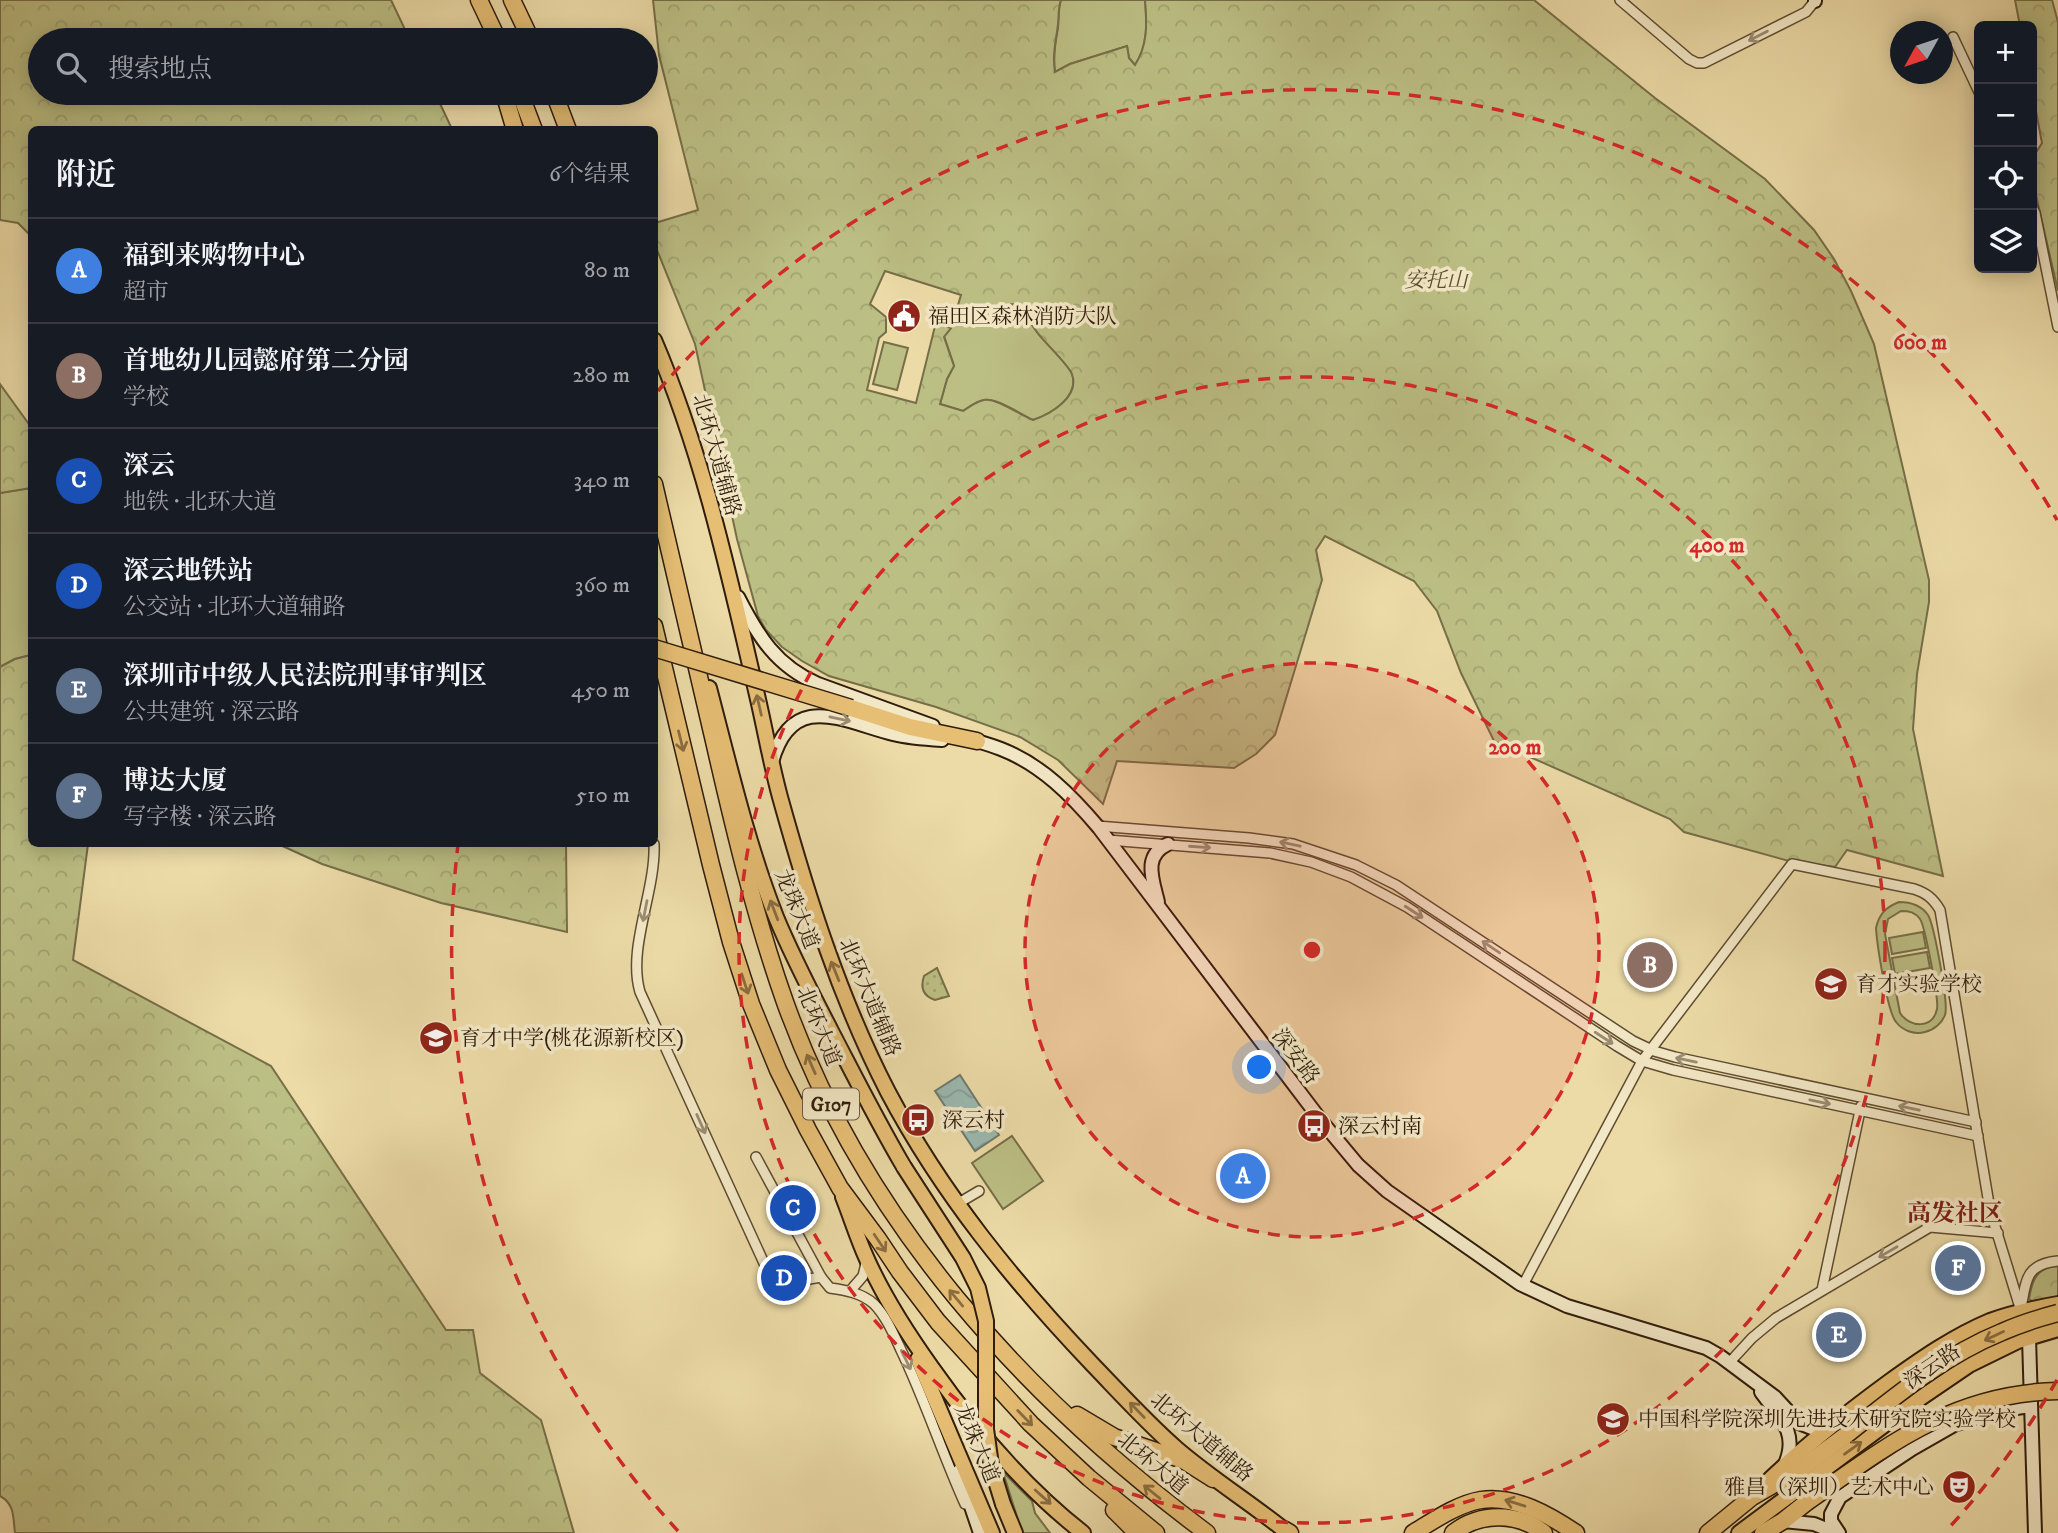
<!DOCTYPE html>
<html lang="zh">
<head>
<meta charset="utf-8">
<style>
  :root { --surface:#171b24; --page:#242831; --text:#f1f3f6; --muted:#9ea1a6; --line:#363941; --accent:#c59692 }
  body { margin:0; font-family:"IM FELL DW Pica","Noto Serif SC",serif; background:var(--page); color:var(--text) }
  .controls { position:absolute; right:21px; top:21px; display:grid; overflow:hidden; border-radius:10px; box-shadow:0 4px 18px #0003 }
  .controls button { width:63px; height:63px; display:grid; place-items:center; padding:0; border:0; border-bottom:2px solid var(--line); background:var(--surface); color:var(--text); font:35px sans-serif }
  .compass { position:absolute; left:1890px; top:21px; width:63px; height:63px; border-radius:50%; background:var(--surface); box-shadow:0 4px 18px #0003; rotate:230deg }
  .you { position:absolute; left:1260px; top:1068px; width:24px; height:24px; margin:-18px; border:5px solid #fff; border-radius:50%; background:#1a73e8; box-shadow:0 0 0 10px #1a73e833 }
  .badge { display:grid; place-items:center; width:46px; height:46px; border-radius:50%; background:var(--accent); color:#fff; font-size:23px; font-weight:700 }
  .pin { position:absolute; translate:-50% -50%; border:4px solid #fff; box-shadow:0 2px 7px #0006 }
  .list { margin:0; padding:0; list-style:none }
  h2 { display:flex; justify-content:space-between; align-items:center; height:91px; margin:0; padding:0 28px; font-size:30px }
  h2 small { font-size:23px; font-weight:400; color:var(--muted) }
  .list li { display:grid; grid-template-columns:46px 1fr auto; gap:21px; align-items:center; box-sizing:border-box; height:105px; padding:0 28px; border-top:2px solid var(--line) }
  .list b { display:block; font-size:26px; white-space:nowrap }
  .list p { margin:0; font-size:23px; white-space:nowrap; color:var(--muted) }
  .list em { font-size:23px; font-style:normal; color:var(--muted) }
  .icon { flex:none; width:38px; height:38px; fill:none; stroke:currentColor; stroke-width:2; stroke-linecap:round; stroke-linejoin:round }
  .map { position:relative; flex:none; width:2058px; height:1533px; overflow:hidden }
  .search { position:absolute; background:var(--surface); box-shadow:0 4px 18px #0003; left:28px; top:28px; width:630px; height:77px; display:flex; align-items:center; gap:18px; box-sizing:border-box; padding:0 24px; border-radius:38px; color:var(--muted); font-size:26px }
  .panel { position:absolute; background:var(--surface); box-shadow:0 4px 18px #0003; left:28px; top:126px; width:630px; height:721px; border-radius:10px }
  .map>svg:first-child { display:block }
</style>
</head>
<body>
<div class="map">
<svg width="2058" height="1533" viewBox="0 0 2058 1533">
  <defs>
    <pattern id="forest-crowns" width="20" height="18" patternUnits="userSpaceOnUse" patternTransform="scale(1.75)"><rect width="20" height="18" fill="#bcbf84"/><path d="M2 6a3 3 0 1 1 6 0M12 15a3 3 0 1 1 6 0" fill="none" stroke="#a2a471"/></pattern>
    <pattern id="garden-dots" width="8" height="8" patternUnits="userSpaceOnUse" patternTransform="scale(1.75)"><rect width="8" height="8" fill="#bcbf84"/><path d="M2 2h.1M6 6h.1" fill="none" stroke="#a2a471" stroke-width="1.8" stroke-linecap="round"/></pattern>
    <pattern id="water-waves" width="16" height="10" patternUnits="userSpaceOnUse" patternTransform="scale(1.75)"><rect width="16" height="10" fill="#9ab9b0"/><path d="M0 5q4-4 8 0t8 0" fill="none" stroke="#859e96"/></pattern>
  </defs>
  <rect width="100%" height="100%" fill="#ecdba7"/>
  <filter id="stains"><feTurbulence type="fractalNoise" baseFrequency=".00286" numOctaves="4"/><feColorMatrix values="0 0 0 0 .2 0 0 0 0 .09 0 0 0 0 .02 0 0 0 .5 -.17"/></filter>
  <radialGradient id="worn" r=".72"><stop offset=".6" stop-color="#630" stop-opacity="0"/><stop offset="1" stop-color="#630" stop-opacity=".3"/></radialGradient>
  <!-- green -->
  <g fill="#bcbf84" stroke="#766e48" stroke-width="2" fill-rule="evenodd">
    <path d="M1061,0H1145C1147,23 1148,46 1135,65L1129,58L1127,46L1070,64L1055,72C1053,57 1055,43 1058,28C1059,18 1058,9 1061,0Z"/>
    <path d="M1020,303C1026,313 1030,323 1037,332C1044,342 1069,365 1072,374C1080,397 1050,414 1033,420C1020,414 998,398 984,400C977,401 969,407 963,411L940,404L947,379L954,366L944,336L951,328L955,315L981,320L1001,306Z"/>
    <polygon points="884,342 908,348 897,390 873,384"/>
    <polygon points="31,488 31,655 15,659 0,667 0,493"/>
    <path d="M1899,902C1911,902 1921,905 1928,915C1934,925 1949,1004 1945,1015C1942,1023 1934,1030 1925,1032C1915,1035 1903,1031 1896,1022C1887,1011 1877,944 1876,928C1879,914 1886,907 1899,902ZM1901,911C1909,911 1915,912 1920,919C1925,926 1939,1000 1937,1009C1933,1029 1910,1028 1900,1013L1885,934L1888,919Z"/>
    <polygon points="1923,932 1926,948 1892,954 1889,938"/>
    <polygon points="1927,952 1930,968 1895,974 1892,958"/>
    <polygon points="1012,1136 1043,1181 1003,1209 972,1163"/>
    <polygon points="1003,1472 1032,1501 1035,1513 1050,1533 1022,1533"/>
  </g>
  <!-- forest -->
  <g fill="url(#forest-crowns)" stroke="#766e48" stroke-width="2" fill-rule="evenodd">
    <polygon points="0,0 391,0 410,40 40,40 40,93 435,93 452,129 32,130 31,236 18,223 0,220"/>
    <path d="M653,0H1061C1058,8 1059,15 1058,24C1056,41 1052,55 1055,72L1070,64L1127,46L1129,58L1135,65C1148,45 1147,23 1145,0H1534L1655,98L1765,179L1814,230L1834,259L1851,291L1874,344L1929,580V602L1917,674L1913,729L1943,876L1847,850L1835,867L1789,861L1684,832L1670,819L1494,741L1461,673L1437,611L1414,581L1325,536L1316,550L1322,580L1275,735L1256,754L1234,768L1117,761L1103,804L1058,760L1020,737L936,707L829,676L802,661L782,647L766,630L758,616L737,539L695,344L655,245V223L698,210L659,55ZM885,271L961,295L955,315L981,320L993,319L1001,306L1020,303C1025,313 1030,323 1037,332C1044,342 1069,365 1072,374C1080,397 1051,414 1033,420C1020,415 997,398 984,400C977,401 969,407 963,411L940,404L947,379L954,366L944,337L951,328L938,324L935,326L916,403L867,390L879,338L886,332V317L870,304Z"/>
    <polygon points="2015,0 2052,0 2058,22 2058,291 2032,178 2032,159 2042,143 2032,90 2032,26 2020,26"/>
    <polygon points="0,384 31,427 31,488 0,493"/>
    <path d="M31,655L32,844H88L73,960L271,1066L446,1330H473L480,1373L541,1420L574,1533H15C13,1518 15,1504 0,1496V667L15,659Z"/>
    <polygon points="278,844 566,844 567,932 441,903 322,864"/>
    <path d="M2058,1266V1300L2038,1305L2029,1299C2032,1280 2037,1267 2058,1266Z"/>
  </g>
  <!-- garden -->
  <path fill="url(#garden-dots)" stroke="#766e48" stroke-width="2" d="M937,968L949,996L935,1000C923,996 920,988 924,976Z"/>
  <!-- water -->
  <polygon fill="url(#water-waves)" stroke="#6f7a6e" stroke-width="2" points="960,1075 999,1135 975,1151 935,1091"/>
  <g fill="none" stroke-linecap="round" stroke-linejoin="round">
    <!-- street casing -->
    <g stroke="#5e4c32" stroke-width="12">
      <g id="street">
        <polyline points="1620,0 1689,59 1697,63 1704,63 1806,12 1815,1"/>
        <polyline points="1953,37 1979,92"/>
        <polyline points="2032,207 2035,213 2058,327"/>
        <polyline points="1097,826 1249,838 1293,844 1356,865 1396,885 1633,1041 1654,1051 1675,1057 1976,1122"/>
        <polyline points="1108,840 1270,853 1311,862 1351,877 1407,907 1617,1046 1642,1061 1673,1070 1978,1136"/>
        <path d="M654,844C656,891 627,948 640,992L774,1285L821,1277"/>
        <path d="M756,1157L821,1277L830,1288C845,1290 862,1293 874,1304C886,1316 894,1335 901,1350C925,1400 942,1453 965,1504"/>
        <polyline points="957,1204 979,1191"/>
        <path d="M1523,1285L1642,1061L1792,864L1914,889C1926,893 1933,898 1940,910L1990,1210L2021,1311"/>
        <polyline points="1822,1290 1861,1106"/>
        <polyline points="850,1291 863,1276 867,1259"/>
        <path d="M2021,1309C2026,1281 2025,1264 2058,1261"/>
        <polyline points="1729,1363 1752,1338 1776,1318 1930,1227 1998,1233"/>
      </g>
    </g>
    <!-- secondary casing -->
    <g stroke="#2f1c0b" stroke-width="16">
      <g id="secondary">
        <polyline points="1815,0 1815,1"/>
        <path d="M738,597C758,636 776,666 818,684L933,726"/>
        <path d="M970,739C980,742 991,745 1001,749C1042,765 1072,796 1099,828L1323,1123L1358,1165L1387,1191L1520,1284L1567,1306L1706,1348L1720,1356L1775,1397L1799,1423L1814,1429H1827"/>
        <path d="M772,762C792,690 842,721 893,734C909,738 925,739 942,740"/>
        <path d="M1158,902C1153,880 1142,856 1168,844"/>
        <polyline points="2027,1331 2029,1338 2035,1533"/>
        <path d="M1761,1392C1779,1417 1799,1432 1785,1464"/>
        <polyline points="959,1471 980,1533"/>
        <polyline points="1783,1521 1814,1524 1836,1533"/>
        <polyline points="1839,1533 1831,1521 1831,1514 1840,1497 1912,1449 1954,1425 2001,1410 2031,1406"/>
      </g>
    </g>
    <!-- primary casing -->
    <g stroke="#2f1c0b" stroke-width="18">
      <g id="primary">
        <path d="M654,340C703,454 729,575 757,695C765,729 771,764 780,797C808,898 840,999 888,1092C942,1194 1014,1282 1093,1365C1120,1393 1147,1423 1177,1449C1212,1479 1252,1504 1288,1533"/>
        <path d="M709,688C729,764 747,843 776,917C792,956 812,994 831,1031C855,1077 878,1123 904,1167"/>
        <path d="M843,1197C851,1217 857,1237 866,1257C883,1296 907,1333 932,1368C975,1429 1024,1487 1083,1533"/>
        <polyline points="918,1359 992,1533"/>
        <path d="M1760,1489C1800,1449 1844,1415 1889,1382C1921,1359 1954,1336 1990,1321C2012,1313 2035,1308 2058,1304"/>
        <polyline points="1003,1504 1015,1533"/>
        <polyline points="1739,1533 1922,1397 1969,1365 2018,1341 2058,1329"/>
      </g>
    </g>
    <!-- highway casing -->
    <g stroke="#2f1c0b" stroke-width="19">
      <g id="highway">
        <polyline points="479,0 498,40"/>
        <polyline points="512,0 531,40"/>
        <polyline points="504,93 515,130"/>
        <polyline points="520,93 534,130"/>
        <polyline points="554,93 568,130"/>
        <path d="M654,484C674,570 694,656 714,741C734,829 755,917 785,1002C863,1220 1024,1397 1207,1533"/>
        <polyline points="654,626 711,865 731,942 751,1004 778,1070 808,1130 840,1188 878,1239 900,1272 938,1322 1031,1424 1089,1478 1156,1533"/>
        <polyline points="851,708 910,727 977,741"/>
        <polyline points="1077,1415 1114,1437 1183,1460 1213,1479"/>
        <polyline points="1114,1510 1137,1533"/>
        <polyline points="1285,1530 1290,1533"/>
        <path d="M1413,1533C1433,1521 1457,1504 1481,1500C1515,1495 1549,1515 1576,1533"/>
        <path d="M1453,1533C1480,1512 1517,1512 1544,1533"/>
        <polyline points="1708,1533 1752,1497 1802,1468 1845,1436"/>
        <polyline points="1763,1533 1783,1521 1807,1502"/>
      </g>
    </g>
    <!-- street -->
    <use href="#street" stroke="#f3e8c6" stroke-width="9"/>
    <!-- secondary -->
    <use href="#secondary" stroke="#f3e8c6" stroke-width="12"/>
    <!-- primary -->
    <use href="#primary" stroke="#e6be74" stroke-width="14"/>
    <!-- highway -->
    <use href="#highway" stroke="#e6be74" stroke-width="16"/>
    <!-- primary-bridge casing -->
    <g stroke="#2f1c0b" stroke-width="18" stroke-linecap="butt">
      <polyline id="primary-bridge" points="904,1167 963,1258 978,1288 986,1321 986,1429 991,1465 1003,1504"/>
    </g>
    <!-- highway-bridge casing -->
    <g stroke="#2f1c0b" stroke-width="19" stroke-linecap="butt">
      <g id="highway-bridge">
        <polyline points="654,648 851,708"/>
        <path d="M1845,1436C1894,1397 1943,1356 2002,1332C2020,1324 2039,1318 2058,1313"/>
        <path d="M1807,1502C1888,1445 1954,1393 2058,1391"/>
      </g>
    </g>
    <!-- primary-bridge -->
    <use href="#primary-bridge" stroke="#e6be74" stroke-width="14"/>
    <!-- highway-bridge -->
    <use href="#highway-bridge" stroke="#e6be74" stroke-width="16"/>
  </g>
  <!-- one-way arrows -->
  <defs><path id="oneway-shaft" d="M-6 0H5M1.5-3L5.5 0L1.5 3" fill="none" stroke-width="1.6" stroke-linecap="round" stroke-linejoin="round" transform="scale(1.75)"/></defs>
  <g stroke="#9b8c72">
    <use href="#oneway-shaft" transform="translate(1758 36) rotate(153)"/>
    <use href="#oneway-shaft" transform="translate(840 719) rotate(12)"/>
    <use href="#oneway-shaft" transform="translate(1290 844) rotate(-168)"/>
    <use href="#oneway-shaft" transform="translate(1200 847) rotate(4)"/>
    <use href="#oneway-shaft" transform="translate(645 911) rotate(101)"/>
    <use href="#oneway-shaft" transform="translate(1414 912) rotate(33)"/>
    <use href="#oneway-shaft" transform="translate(1491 947) rotate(-146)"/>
    <use href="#oneway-shaft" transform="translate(1604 1038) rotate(33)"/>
    <use href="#oneway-shaft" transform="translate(1686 1060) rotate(-168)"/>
    <use href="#oneway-shaft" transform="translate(1820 1102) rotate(12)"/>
    <use href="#oneway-shaft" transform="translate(1909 1108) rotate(-168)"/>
    <use href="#oneway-shaft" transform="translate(701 1124) rotate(66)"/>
    <use href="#oneway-shaft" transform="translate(1888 1252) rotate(150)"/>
    <use href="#oneway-shaft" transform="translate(906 1360) rotate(64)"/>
  </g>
  <g stroke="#8a6d40">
    <use href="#oneway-shaft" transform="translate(759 705) rotate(-103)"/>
    <use href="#oneway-shaft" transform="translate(681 741) rotate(76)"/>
    <use href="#oneway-shaft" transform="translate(774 910) rotate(-111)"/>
    <use href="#oneway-shaft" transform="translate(835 971) rotate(-112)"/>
    <use href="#oneway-shaft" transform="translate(745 984) rotate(72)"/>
    <use href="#oneway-shaft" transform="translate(811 1064) rotate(-114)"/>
    <use href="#oneway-shaft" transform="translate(880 1243) rotate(56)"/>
    <use href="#oneway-shaft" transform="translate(956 1298) rotate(-130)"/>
    <use href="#oneway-shaft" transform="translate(1994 1336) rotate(155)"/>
    <use href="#oneway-shaft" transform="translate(1137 1410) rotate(-134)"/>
    <use href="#oneway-shaft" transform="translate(1025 1418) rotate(46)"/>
    <use href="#oneway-shaft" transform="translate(1853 1448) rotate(-36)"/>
    <use href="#oneway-shaft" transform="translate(1152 1492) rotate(-141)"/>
    <use href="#oneway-shaft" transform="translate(1043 1497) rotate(42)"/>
    <use href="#oneway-shaft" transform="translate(1515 1503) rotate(-163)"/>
  </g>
  <!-- distance rings -->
  <circle cx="1312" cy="950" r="287" fill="#d62828" fill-opacity=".12"/>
  <g fill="none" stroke="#d62828" stroke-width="3.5" stroke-dasharray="12 9">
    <circle cx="1312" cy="950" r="287"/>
    <circle cx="1312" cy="950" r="573"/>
    <path d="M2057 1380A860 860 0 0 1 1946 1531M678 1531A860 860 0 0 1 458 845M658 391A860 860 0 0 1 2057 520"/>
  </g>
  <!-- icons -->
  <defs>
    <g id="civic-disc" transform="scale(1.75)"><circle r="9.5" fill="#8f2418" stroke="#f3e8c6"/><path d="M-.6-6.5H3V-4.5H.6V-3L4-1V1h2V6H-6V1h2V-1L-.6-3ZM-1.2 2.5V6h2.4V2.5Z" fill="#fff"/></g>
    <g id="school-disc" transform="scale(1.75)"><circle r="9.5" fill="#8f2418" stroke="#f3e8c6"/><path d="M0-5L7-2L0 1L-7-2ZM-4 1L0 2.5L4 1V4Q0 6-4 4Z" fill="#fff"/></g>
    <g id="bus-disc" transform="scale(1.75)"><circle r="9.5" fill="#8f2418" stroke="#f3e8c6"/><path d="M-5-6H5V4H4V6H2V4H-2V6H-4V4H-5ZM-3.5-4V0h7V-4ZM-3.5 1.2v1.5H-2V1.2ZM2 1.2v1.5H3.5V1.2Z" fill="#fff"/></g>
    <g id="theatre-disc" transform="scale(1.75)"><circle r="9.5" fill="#8f2418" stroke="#f3e8c6"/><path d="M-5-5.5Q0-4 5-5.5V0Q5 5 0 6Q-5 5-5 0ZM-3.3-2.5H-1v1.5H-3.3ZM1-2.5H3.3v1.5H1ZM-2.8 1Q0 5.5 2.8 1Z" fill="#fff"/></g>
  </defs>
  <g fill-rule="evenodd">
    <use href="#civic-disc" x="904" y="316"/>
    <use href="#school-disc" x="1831" y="984"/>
    <use href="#school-disc" x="436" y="1038"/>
    <use href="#bus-disc" x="918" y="1120"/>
    <use href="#bus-disc" x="1314" y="1126"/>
    <use href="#school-disc" x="1613" y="1419"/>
    <use href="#theatre-disc" x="1959" y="1487"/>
  </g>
  <g text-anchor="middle" stroke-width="7" stroke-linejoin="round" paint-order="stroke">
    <!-- shield labels -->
    <rect fill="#f3e8c6" stroke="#6a5943" stroke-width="2" x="803" y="1088.5" width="56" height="31" rx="5"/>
    <g font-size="19" font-weight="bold" fill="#2f1c0b">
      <text x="831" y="1111">G107</text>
    </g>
    <!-- park labels -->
    <g font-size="21" font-style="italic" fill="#594d2f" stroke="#f3e8c6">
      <text x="1436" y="287">安托山</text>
    </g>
    <!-- poi labels -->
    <g font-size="21" fill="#2f1c0b" stroke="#f3e8c6" text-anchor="start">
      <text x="928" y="323">福田区森林消防大队</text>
      <text x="1856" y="991">育才实验学校</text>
      <text x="460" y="1045">育才中学(桃花源新校区)</text>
      <text x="942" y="1127">深云村</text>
      <text x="1338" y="1133">深云村南</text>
      <text x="1638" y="1426">中国科学院深圳先进技术研究院实验学校</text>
      <text x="1934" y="1494" text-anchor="end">雅昌（深圳）艺术中心</text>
    </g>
    <!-- street labels -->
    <g font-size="21" fill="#2f1c0b" stroke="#f3e8c6">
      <text transform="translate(717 455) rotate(74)" y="7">北环大道辅路</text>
      <text transform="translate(797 909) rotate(68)" y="7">龙珠大道</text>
      <text transform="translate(870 997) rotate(67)" y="7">北环大道辅路</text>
      <text transform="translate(819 1026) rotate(68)" y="7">北环大道</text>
      <text transform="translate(1296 1056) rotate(53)" y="7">深安路</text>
      <text transform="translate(1932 1366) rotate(-34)" y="7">深云路</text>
      <text transform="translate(1202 1437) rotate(40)" y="7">北环大道辅路</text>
      <text transform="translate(977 1443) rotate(67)" y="7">龙珠大道</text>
      <text transform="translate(1153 1463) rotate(40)" y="7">北环大道</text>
    </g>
    <!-- quarter labels -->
    <g font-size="24" font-weight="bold" fill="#7a1f14" stroke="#f3e8c6">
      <text x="1955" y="1221">高发社区</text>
    </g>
  </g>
  <circle cx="1312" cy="950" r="10" fill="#d62828" stroke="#f3e8c6" stroke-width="3.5"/>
  <g font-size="21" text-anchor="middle" font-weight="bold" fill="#d62828" stroke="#f3e8c6" stroke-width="7" stroke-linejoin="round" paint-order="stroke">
    <text x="1920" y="349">600 m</text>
    <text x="1717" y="552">400 m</text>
    <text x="1515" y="754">200 m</text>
  </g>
  <rect width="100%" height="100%" filter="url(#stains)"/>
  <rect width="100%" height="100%" fill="url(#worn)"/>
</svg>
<div class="controls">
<button>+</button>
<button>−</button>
<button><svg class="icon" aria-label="locate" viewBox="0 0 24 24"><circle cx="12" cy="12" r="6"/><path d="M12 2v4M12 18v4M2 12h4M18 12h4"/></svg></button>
<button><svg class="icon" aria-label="layers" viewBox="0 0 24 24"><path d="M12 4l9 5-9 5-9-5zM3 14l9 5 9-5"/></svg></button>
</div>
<svg class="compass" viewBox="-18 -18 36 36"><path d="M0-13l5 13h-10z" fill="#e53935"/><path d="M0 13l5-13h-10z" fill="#9ea1a6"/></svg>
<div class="you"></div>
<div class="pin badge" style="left:1243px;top:1176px;background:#3f7fe0">A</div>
<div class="pin badge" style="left:1650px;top:965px;background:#8d6e63">B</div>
<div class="pin badge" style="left:793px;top:1208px;background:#1a4fb4">C</div>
<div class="pin badge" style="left:784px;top:1278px;background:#1a4fb4">D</div>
<div class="pin badge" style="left:1839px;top:1335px;background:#5c6f8a">E</div>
<div class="pin badge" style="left:1958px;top:1268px;background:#5c6f8a">F</div>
<div class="search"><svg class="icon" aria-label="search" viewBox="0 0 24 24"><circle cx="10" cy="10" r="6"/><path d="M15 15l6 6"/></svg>搜索地点</div>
<section class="panel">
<h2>附近<small>6个结果</small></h2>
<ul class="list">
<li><span class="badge" style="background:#3f7fe0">A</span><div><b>福到来购物中心</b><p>超市</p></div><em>80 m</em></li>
<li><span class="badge" style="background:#8d6e63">B</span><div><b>首地幼儿园懿府第二分园</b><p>学校</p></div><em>280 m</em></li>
<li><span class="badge" style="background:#1a4fb4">C</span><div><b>深云</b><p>地铁 · 北环大道</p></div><em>340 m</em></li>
<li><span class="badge" style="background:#1a4fb4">D</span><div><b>深云地铁站</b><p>公交站 · 北环大道辅路</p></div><em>360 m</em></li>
<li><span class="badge" style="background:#5c6f8a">E</span><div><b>深圳市中级人民法院刑事审判区</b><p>公共建筑 · 深云路</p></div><em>450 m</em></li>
<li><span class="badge" style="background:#5c6f8a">F</span><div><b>博达大厦</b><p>写字楼 · 深云路</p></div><em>510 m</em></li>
</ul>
</section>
</div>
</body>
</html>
